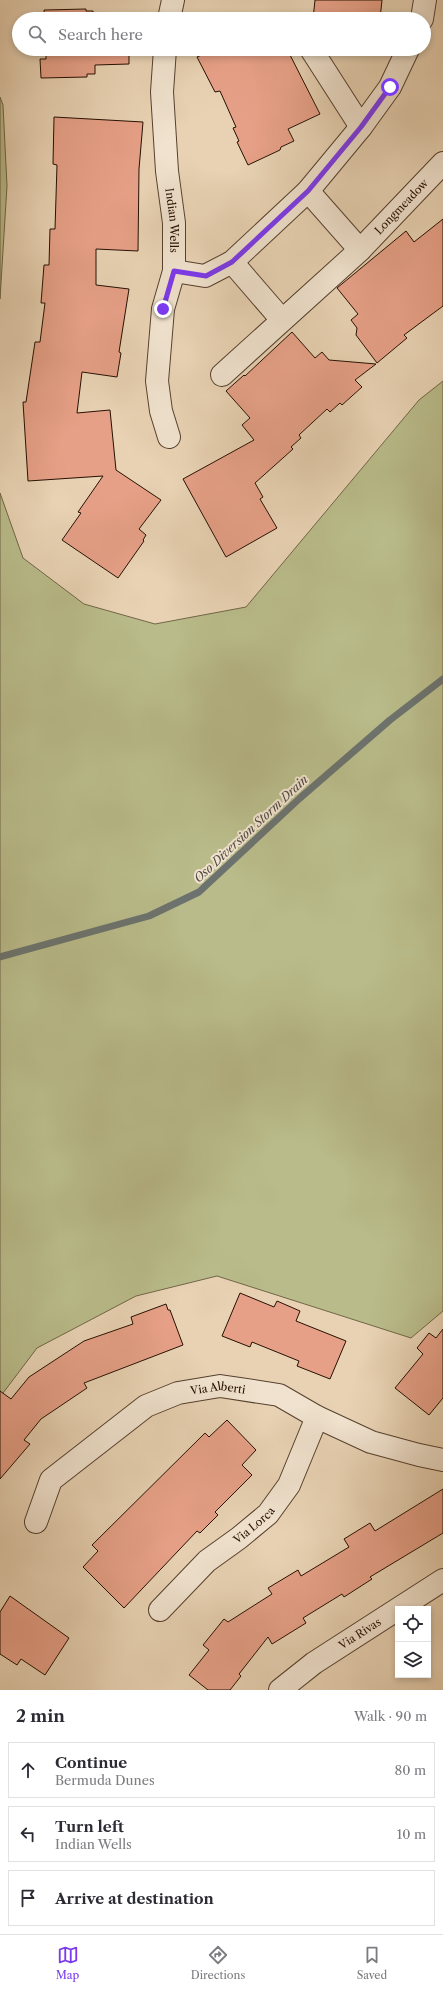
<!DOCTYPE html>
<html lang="en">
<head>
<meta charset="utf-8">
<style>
  :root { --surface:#fff; --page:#f7f7f7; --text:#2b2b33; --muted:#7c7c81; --line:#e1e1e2; --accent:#7c3aed }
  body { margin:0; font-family:"Libre Caslon Text",serif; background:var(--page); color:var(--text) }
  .controls { position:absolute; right:12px; bottom:12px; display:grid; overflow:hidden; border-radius:0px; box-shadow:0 2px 6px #0003 }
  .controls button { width:36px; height:36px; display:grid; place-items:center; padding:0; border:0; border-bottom:1px solid var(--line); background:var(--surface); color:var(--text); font:20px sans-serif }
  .stop { position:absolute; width:12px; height:12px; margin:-9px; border:3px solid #7c3aed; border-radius:50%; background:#fff }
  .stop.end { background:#7c3aed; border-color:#fff; box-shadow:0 1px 4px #0008 }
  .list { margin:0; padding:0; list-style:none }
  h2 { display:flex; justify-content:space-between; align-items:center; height:52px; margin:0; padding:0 16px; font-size:17px }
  h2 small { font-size:13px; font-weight:400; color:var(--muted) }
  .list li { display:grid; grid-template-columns:26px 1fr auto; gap:12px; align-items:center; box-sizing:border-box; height:56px; margin:0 8px 8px; padding:0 8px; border:1px solid var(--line); border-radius:0px }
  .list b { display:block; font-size:15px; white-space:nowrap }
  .list p { margin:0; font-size:13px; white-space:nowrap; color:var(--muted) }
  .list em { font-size:13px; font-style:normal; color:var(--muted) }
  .icon { flex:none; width:22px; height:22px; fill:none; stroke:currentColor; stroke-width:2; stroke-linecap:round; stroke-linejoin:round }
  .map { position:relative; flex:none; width:443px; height:1690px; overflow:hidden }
  .search { position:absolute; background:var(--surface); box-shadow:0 2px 6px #0003; left:12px; right:12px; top:12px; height:44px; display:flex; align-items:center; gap:10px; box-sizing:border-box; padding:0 14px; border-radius:22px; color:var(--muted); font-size:15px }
  .sheet { height:244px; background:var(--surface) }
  nav { display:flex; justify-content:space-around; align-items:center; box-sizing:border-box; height:56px; border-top:1px solid var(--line); background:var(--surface); font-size:11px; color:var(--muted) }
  nav a { display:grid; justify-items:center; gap:2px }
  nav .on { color:var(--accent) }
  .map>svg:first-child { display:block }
</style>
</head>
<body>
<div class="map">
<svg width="443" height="1690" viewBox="0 0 443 1690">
  <rect width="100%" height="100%" fill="#e8d2b3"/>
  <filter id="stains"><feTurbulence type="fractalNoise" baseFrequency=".005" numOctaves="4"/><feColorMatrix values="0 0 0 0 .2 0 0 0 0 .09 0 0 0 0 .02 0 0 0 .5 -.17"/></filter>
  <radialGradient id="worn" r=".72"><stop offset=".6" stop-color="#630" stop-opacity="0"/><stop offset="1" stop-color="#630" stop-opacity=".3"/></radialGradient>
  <!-- green -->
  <g fill="#b9bb8a" stroke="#706646">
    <polygon points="0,97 3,105 7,186 0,299"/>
    <polygon points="443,381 443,1311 411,1338 217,1276 136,1296 37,1348 0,1397 0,493 23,558 84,604 155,624 246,607 419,400"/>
  </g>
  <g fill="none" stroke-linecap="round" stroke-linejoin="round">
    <!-- stream -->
    <polyline stroke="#6c736e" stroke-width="7" points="0,957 149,916 199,892 300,798 390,720 443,679"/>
  </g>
  <!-- building -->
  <g fill="#e6a087" stroke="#261002">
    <polygon points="315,0 382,0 380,19 313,19"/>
    <polygon points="86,9 86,11 93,11 94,19 128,18 128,19 45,19 44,10"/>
    <polygon points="46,49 129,49 129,64 95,65 95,74 87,74 87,77 41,78 40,59 46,59"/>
    <polygon points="215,49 287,49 320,114 288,129 294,141 281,147 280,150 248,165 237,142 239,141 233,128 236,127 220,91 215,92 197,57"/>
    <polygon points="54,117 143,122 139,169 138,251 96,249 96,285 129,289 119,352 121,353 117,377 82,372 77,413 110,410 116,470 161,500 139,529 146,535 143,540 144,541 118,578 62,540 81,513 78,512 103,476 28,481 23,402 26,402 35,342 40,342 45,303 41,303 44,265 49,265 50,229 55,229 57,165 53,164"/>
    <polygon points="443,219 443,306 404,335 407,338 377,363 356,335 357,328 351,320 358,314 337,288 406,231 414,242"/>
    <polygon points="292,332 315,358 322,352 329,360 376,364 355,380 362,387 342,405 340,403 330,412 327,409 299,435 301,438 291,447 293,449 255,483 263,497 260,499 277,528 226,557 183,479 254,440 242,425 250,418 226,391 244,375 245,376"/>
    <polygon points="240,1293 274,1307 277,1301 300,1311 296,1321 346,1341 330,1379 297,1366 299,1361 252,1342 250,1347 222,1336"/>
    <polygon points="166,1304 168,1310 170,1310 183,1345 84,1383 87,1388 41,1419 24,1440 30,1444 0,1479 0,1391 11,1399 29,1377 84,1341 133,1324 131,1317"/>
    <polygon points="443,1329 443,1398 429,1415 395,1388 423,1354 417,1348 429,1333 436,1338"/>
    <polygon points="227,1420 256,1450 242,1465 252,1475 215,1512 218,1515 200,1533 197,1531 124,1608 83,1567 98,1551 92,1545 205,1433 209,1437"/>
    <polygon points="443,1489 443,1533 370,1577 372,1579 344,1597 342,1594 303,1618 306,1623 272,1644 268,1637 239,1674 241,1676 230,1690 208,1690 189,1675 209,1650 203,1645 224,1619 228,1622 272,1594 268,1588 298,1570 301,1576 349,1547 344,1539 370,1523 375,1531"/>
    <polygon points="10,1596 69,1638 45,1675 21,1659 17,1665 0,1654 0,1612"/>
  </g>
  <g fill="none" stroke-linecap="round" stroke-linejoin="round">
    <!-- minor casing -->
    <g stroke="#56402e" stroke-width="24">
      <g id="minor">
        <polyline points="169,19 173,0"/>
        <polyline points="422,19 425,0"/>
        <path id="s1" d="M165,49L162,92L167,171L174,223V271L163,309L157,381L161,411L169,437"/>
        <polyline points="311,49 361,127"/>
        <polyline points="308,191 360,250"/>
        <polyline points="232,262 282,320"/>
        <polyline points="174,271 205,276 232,262 308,191 361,127 390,87 408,49"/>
        <path id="s2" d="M222,375L360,250L443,163"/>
        <path id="s3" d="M36,1522L51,1480L146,1406L178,1393L220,1386L279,1395L317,1417L371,1442L419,1455L443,1460"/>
        <path id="s4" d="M160,1610L207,1561L239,1538L268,1514L289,1485L317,1417"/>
        <path id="s5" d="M280,1690L314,1663L443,1580"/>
      </g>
    </g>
    <!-- minor -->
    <use href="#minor" stroke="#f0e2ce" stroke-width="22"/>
  </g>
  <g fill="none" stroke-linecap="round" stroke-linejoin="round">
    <!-- route -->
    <polyline stroke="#7c3aed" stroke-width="5" points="163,309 174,271 206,276 232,262 308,191 361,127 390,87"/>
  </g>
  <g text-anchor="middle" stroke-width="4" stroke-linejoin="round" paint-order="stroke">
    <!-- street labels -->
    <g font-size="11" fill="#261002" stroke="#f0e2ce">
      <text dy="4" stroke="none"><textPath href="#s2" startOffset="246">Longmeadow</textPath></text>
      <text dy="4" stroke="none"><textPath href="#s1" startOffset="172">Indian Wells</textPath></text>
      <text dy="4" stroke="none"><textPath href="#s3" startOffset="240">Via Alberti</textPath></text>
      <text dy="4" stroke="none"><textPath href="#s4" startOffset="127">Via Lorca</textPath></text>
      <text dy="4" stroke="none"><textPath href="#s5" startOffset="98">Via Rivas</textPath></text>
    </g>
    <!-- water labels -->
    <g font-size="12" font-style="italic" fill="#4f4a41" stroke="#f0e2ce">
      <text transform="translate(251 829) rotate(-43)" y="4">Oso Diversion Storm Drain</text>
    </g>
  </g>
  <rect width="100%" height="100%" filter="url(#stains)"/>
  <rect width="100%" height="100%" fill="url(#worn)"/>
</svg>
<div class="controls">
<button><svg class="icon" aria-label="locate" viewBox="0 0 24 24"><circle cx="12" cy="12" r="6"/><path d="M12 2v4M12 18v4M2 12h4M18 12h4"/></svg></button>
<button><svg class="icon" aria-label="layers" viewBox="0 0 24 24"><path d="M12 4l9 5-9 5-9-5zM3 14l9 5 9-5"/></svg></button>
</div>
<div class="stop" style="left:390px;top:87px"></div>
<div class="stop end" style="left:163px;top:309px"></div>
<div class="search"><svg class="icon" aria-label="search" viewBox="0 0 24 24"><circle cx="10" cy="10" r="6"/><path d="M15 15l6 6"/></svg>Search here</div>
</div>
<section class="sheet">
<h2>2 min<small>Walk · 90 m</small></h2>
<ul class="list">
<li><svg class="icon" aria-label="ahead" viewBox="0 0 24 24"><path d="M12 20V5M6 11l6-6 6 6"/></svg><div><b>Continue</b><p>Bermuda Dunes</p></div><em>80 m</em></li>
<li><svg class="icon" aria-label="left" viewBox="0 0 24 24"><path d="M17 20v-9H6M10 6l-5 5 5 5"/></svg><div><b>Turn left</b><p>Indian Wells</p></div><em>10 m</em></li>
<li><svg class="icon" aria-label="arrive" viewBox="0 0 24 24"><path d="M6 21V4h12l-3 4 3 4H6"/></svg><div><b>Arrive at destination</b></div></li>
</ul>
</section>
<nav>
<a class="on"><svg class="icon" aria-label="map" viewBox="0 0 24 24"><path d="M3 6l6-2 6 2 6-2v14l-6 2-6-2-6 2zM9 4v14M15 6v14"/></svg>Map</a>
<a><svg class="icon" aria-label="directions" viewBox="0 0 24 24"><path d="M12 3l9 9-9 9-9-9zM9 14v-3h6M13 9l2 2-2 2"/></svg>Directions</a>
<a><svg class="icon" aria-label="saved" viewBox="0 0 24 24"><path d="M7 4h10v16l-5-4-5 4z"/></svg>Saved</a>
</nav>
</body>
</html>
